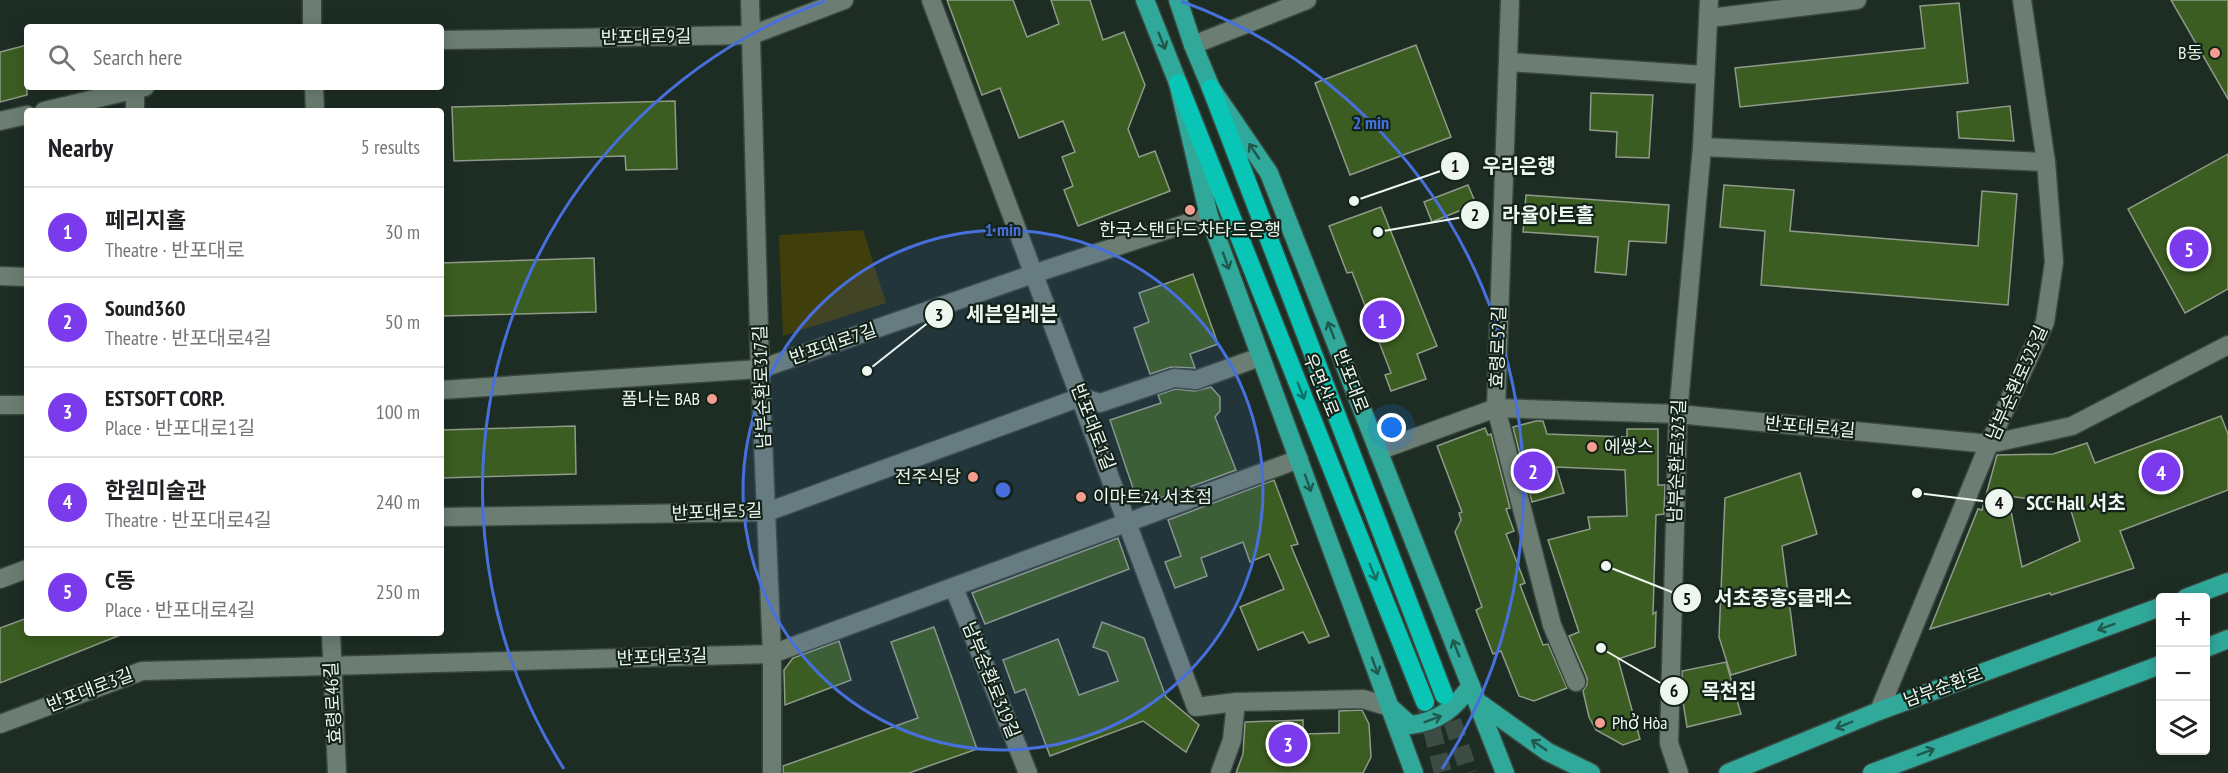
<!DOCTYPE html>
<html lang="en">
<head>
<meta charset="utf-8">
<style>
  :root { --surface:#fff; --page:#f6f6f6; --text:#202124; --muted:#757577; --line:#e0e0e0; --accent:#7c3aed }
  body { margin:0; font-family:"PT Sans Narrow","Noto Sans KR",sans-serif; background:var(--page); color:var(--text) }
  .controls { position:absolute; right:18px; bottom:18px; display:grid; overflow:hidden; border-radius:6px; box-shadow:0 3px 15px #0003 }
  .controls button { width:54px; height:54px; display:grid; place-items:center; padding:0; border:0; border-bottom:2px solid var(--line); background:var(--surface); color:var(--text); font:30px sans-serif }
  .you { position:absolute; left:1392px; top:428px; width:21px; height:21px; margin:-15px; border:4px solid #fff; border-radius:50%; background:#1a73e8; box-shadow:0 0 0 9px #1a73e833 }
  .badge { display:grid; place-items:center; width:39px; height:39px; border-radius:50%; background:var(--accent); color:#fff; font-size:20px; font-weight:700 }
  .pin { position:absolute; translate:-50% -50%; border:3px solid #fff; box-shadow:0 2px 6px #0006 }
  .list { margin:0; padding:0; list-style:none }
  h2 { display:flex; justify-content:space-between; align-items:center; height:78px; margin:0; padding:0 24px; font-size:26px }
  h2 small { font-size:20px; font-weight:400; color:var(--muted) }
  .list li { display:grid; grid-template-columns:39px 1fr auto; gap:18px; align-items:center; box-sizing:border-box; height:90px; padding:0 24px; border-top:2px solid var(--line) }
  .list b { display:block; font-size:22px; white-space:nowrap }
  .list p { margin:0; font-size:20px; white-space:nowrap; color:var(--muted) }
  .list em { font-size:20px; font-style:normal; color:var(--muted) }
  .icon { flex:none; width:33px; height:33px; fill:none; stroke:currentColor; stroke-width:2; stroke-linecap:round; stroke-linejoin:round }
  .map { position:relative; flex:none; width:2228px; height:773px; overflow:hidden }
  .search { position:absolute; background:var(--surface); box-shadow:0 3px 15px #0003; left:24px; top:24px; width:420px; height:66px; display:flex; align-items:center; gap:15px; box-sizing:border-box; padding:0 21px; border-radius:6px; color:var(--muted); font-size:22px }
  .panel { position:absolute; background:var(--surface); box-shadow:0 3px 15px #0003; left:24px; top:108px; width:420px; height:528px; border-radius:6px }
  .map>svg:first-child { display:block }
</style>
</head>
<body>
<div class="map">
<svg width="2228" height="773" viewBox="0 0 2228 773">
  <rect width="100%" height="100%" fill="#1d2d24"/>
  <!-- green -->
  <polygon fill="#403f0c" points="863,230 886,303 783,336 779,235"/>
  <!-- building -->
  <g fill="#3c5d21" stroke="#8f9a89" stroke-width="1.5" fill-rule="evenodd">
    <polygon points="947,0 1013,0 1027,37 1059,24 1051,0 1090,0 1103,40 1124,32 1145,85 1128,129 1139,157 1155,151 1170,191 1078,226 1064,190 1073,186 1062,157 1075,152 1063,121 1019,138 1000,88 982,95"/>
    <polygon points="2171,0 2228,0 2228,99"/>
    <polygon points="1959,3 1968,83 1740,107 1735,68 1925,48 1920,6"/>
    <polygon points="27,45 27,95 0,102 0,52"/>
    <polygon points="1416,45 1451,137 1350,175 1315,83"/>
    <polygon points="1591,93 1653,95 1649,158 1616,157 1617,132 1590,130"/>
    <polygon points="675,101 677,169 626,170 625,156 454,161 452,107"/>
    <polygon points="2010,106 2014,141 1959,138 1957,112"/>
    <polygon points="2228,154 2228,289 2185,313 2128,209"/>
    <polygon points="1468,185 1476,204 1432,222 1424,202"/>
    <polygon points="1724,185 1794,190 1790,231 1978,246 1982,191 2017,194 2008,305 1761,285 1765,231 1720,227"/>
    <polygon points="1526,195 1669,205 1666,243 1629,241 1626,275 1595,272 1598,237 1523,232"/>
    <polygon points="1381,207 1437,346 1417,354 1426,379 1391,391 1385,375 1391,373 1352,272 1347,273 1329,226"/>
    <polygon points="594,258 596,312 441,316 441,263"/>
    <polygon points="1193,274 1218,344 1190,354 1195,368 1171,367 1150,374 1134,328 1149,322 1139,293"/>
    <polygon points="1211,387 1220,397 1220,411 1215,417 1236,470 1160,498 1157,490 1136,497 1110,420 1161,403 1158,395 1175,389 1195,391"/>
    <path d="M2221,416L2228,434V490L2120,531L2134,568L2051,595L2050,593L1930,629L1978,509L1982,510L1997,455L2053,454L2087,443L2095,463ZM2008,496L2069,504L2080,541L2022,567Z"/>
    <polygon points="1536,421 1543,421 1547,434 1627,437 1627,429 1658,429 1658,485 1665,485 1664,514 1656,515 1653,614 1656,612 1655,647 1618,659 1640,739 1623,745 1596,730 1589,717 1583,691 1587,684 1587,678 1569,636 1579,632 1548,540 1590,529 1588,517 1627,516 1625,470 1556,467 1564,493 1532,502 1513,427"/>
    <polygon points="575,426 576,474 441,478 441,430"/>
    <polygon points="1485,428 1488,435 1491,434 1510,508 1506,509 1514,531 1506,534 1525,583 1520,585 1543,645 1548,644 1567,688 1534,701 1519,696 1501,651 1493,654 1476,610 1482,607 1455,532 1461,520 1459,513 1462,512 1437,446"/>
    <polygon points="1800,473 1817,534 1782,546 1796,655 1731,675 1719,637 1725,498"/>
    <polygon points="1274,480 1298,544 1291,546 1329,636 1309,643 1303,632 1258,650 1240,607 1284,589 1269,554 1250,562 1243,542 1201,558 1207,576 1175,588 1165,562 1181,556 1168,520"/>
    <polygon points="1118,538 1129,569 985,624 972,593"/>
    <polygon points="27,618 27,633 123,634 0,683 0,628"/>
    <polygon points="1102,622 1144,638 1166,697 1199,725 1186,752 1143,721 1050,756 1025,689 1015,693 1003,660 1058,639 1079,695 1118,681 1107,652 1093,647"/>
    <polygon points="934,627 977,749 909,773 783,773 783,766 918,718 891,642"/>
    <polygon points="839,641 851,680 785,705 784,670 793,658"/>
    <polygon points="1726,662 1741,714 1687,727 1682,696 1682,671"/>
    <polygon points="1362,710 1369,724 1371,757 1363,773 1236,773 1243,754 1245,722 1303,720 1303,734 1339,733 1339,711"/>
  </g>
  <g fill="none" stroke-linecap="round" stroke-linejoin="round">
    <!-- highway-tunnel -->
    <g stroke="#3c4b43" stroke-width="18" stroke-dasharray="18 9" stroke-linecap="butt">
      <polyline points="1444,695 1469,773"/>
      <polyline points="1425,702 1443,773"/>
    </g>
    <!-- minor casing -->
    <g stroke="#39473f" stroke-width="21">
      <g id="minor">
        <polyline points="312,0 312,27"/>
        <polyline points="750,0 760,369 772,654 772,773"/>
        <polyline points="931,0 1196,707 1236,702 1363,699 1390,707"/>
        <polyline points="1510,0 1496,408 1552,625 1576,682"/>
        <polyline points="1710,18 1857,0"/>
        <polyline points="441,40 752,35 844,0"/>
        <polyline points="1193,45 1307,0"/>
        <polyline points="1509,62 1704,75"/>
        <polyline points="314,87 315,111"/>
        <polyline points="135,90 135,111"/>
        <polyline points="44,111 145,87"/>
        <polyline points="0,121 27,115"/>
        <polyline points="1702,147 2046,162"/>
        <polyline points="0,276 27,277"/>
        <polyline points="441,390 760,369 1036,273 1209,216"/>
        <polyline points="0,405 27,405"/>
        <polyline points="1378,451 1496,408 1678,414 1989,444 2072,426 2228,345"/>
        <polyline points="441,517 767,512 1081,397 1100,403 1174,378 1196,380 1260,357"/>
        <polyline points="0,579 27,569"/>
        <polyline points="954,588 1028,773"/>
        <polyline points="331,633 337,773"/>
        <polyline points="1879,711 1989,444 2045,322 2054,262 2046,162 2022,0"/>
        <polyline points="0,724 142,671 772,654 1299,459"/>
        <polyline points="1220,773 1232,740 1236,702"/>
        <polyline points="1679,773 1669,743 1678,414 1702,147 1709,0"/>
      </g>
    </g>
    <!-- major casing -->
    <g stroke="#39473f" stroke-width="21">
      <g id="major">
        <polyline points="1145,0 1178,83 1209,216 1414,773"/>
        <polyline points="1178,0 1193,45 1211,88 1269,173 1505,773"/>
        <polyline points="2186,598 2228,582"/>
        <polyline points="2206,648 2228,639"/>
        <polyline points="1478,702 1548,752 1591,773"/>
        <path d="M1391,708L1410,725C1439,722 1454,708 1471,686"/>
        <polyline points="1728,773 1879,711 2160,607"/>
        <polyline points="1872,773 2160,665"/>
      </g>
    </g>
    <!-- highway casing -->
    <g stroke="#39473f" stroke-width="21">
      <g id="highway">
        <polyline points="1178,83 1425,702"/>
        <polyline points="1211,88 1444,695"/>
      </g>
    </g>
    <!-- minor -->
    <use href="#minor" stroke="#6c7e73" stroke-width="18"/>
    <!-- major -->
    <use href="#major" stroke="#30a99b" stroke-width="18"/>
    <!-- highway -->
    <use href="#highway" stroke="#08c5b5" stroke-width="18"/>
  </g>
  <!-- one-way arrows -->
  <defs><path id="oneway-shaft" d="M-6 0H5M1.5-3L5.5 0L1.5 3" fill="none" stroke-width="1.6" stroke-linecap="round" stroke-linejoin="round" transform="scale(1.5)"/></defs>
  <g stroke="#1f594e">
    <use href="#oneway-shaft" transform="translate(1162 41) rotate(68)"/>
    <use href="#oneway-shaft" transform="translate(1254 151) rotate(-124)"/>
    <use href="#oneway-shaft" transform="translate(1226 261) rotate(70)"/>
    <use href="#oneway-shaft" transform="translate(1331 330) rotate(-111)"/>
    <use href="#oneway-shaft" transform="translate(1308 483) rotate(70)"/>
    <use href="#oneway-shaft" transform="translate(2106 627) rotate(160)"/>
    <use href="#oneway-shaft" transform="translate(1456 648) rotate(-111)"/>
    <use href="#oneway-shaft" transform="translate(1375 666) rotate(70)"/>
    <use href="#oneway-shaft" transform="translate(1433 719) rotate(-21)"/>
    <use href="#oneway-shaft" transform="translate(1844 725) rotate(158)"/>
    <use href="#oneway-shaft" transform="translate(1539 745) rotate(-145)"/>
    <use href="#oneway-shaft" transform="translate(1926 752) rotate(-21)"/>
  </g>
  <g stroke="#0e7468">
    <use href="#oneway-shaft" transform="translate(1301 391) rotate(68)"/>
    <use href="#oneway-shaft" transform="translate(1373 572) rotate(68)"/>
  </g>
  <!-- distance rings -->
  <circle cx="1003" cy="490" r="260" fill="#4770dd" fill-opacity=".12"/>
  <g fill="none" stroke="#4770dd" stroke-width="3">
    <circle cx="1003" cy="490" r="260"/>
    <path d="M564 769A520 520 0 0 1 825 1M1181 1A520 520 0 0 1 1442 769"/>
  </g>
  <!-- markers -->
  <g fill="#f59d8e" stroke="#13231a" stroke-width="2">
    <circle cx="2215" cy="53" r="6"/>
    <circle cx="1190" cy="210" r="6"/>
    <circle cx="712" cy="399" r="6"/>
    <circle cx="1592" cy="447" r="6"/>
    <circle cx="973" cy="477" r="6"/>
    <circle cx="1081" cy="497" r="6"/>
    <circle cx="1600" cy="723" r="6"/>
  </g>
  <g text-anchor="middle" stroke-width="4.5" stroke-linejoin="round" paint-order="stroke">
    <!-- street labels -->
    <g font-size="18" fill="#edf7f0" stroke="#13231a">
      <text transform="translate(646 37) rotate(-1)" y="6">반포대로9길</text>
      <text transform="translate(833 344) rotate(-19)" y="6">반포대로7길</text>
      <text transform="translate(1498 347) rotate(-88)" y="6">효령로52길</text>
      <text transform="translate(1351 381) rotate(69)" y="6">반포대로</text>
      <text transform="translate(2017 383) rotate(-66)" y="6">남부순환로325길</text>
      <text transform="translate(1321 385) rotate(68)" y="6">우면산로</text>
      <text transform="translate(762 387) rotate(-92)" y="6">남부순환로317길</text>
      <text transform="translate(1093 427) rotate(69)" y="6">반포대로1길</text>
      <text transform="translate(1810 427) rotate(5)" y="6">반포대로4길</text>
      <text transform="translate(1677 461) rotate(-88)" y="6">남부순환로323길</text>
      <text transform="translate(717 512) rotate(-2)" y="6">반포대로5길</text>
      <text transform="translate(662 657) rotate(-2)" y="6">반포대로3길</text>
      <text transform="translate(991 680) rotate(68)" y="6">남부순환로319길</text>
      <text transform="translate(1943 687) rotate(-20)" y="6">남부순환로</text>
      <text transform="translate(90 690) rotate(-21)" y="6">반포대로3길</text>
      <text transform="translate(333 703) rotate(-93)" y="6">효령로46길</text>
    </g>
    <!-- poi labels -->
    <g font-size="18" fill="#edf7f0" stroke="#13231a" text-anchor="end">
      <text x="2203" y="59">B동</text>
      <text x="1190" y="236" text-anchor="middle">한국스탠다드차타드은행</text>
      <text x="700" y="405">폼나는 BAB</text>
      <text x="1604" y="453" text-anchor="start">에쌍스</text>
      <text x="961" y="483">전주식당</text>
      <text x="1093" y="503" text-anchor="start">이마트24 서초점</text>
      <text x="1612" y="729" text-anchor="start">Phở Hòa</text>
    </g>
  </g>
  <circle cx="1003" cy="490" r="9" fill="#4770dd" stroke="#13231a" stroke-width="3"/>
  <g font-size="18" text-anchor="middle" font-weight="bold" fill="#4770dd" stroke="#13231a" stroke-width="4.5" stroke-linejoin="round" paint-order="stroke">
    <text x="1371" y="129">2 min</text>
    <text x="1003" y="236">1 min</text>
  </g>
  <!-- callouts -->
  <path fill="none" stroke="#edf7f0" stroke-width="2" d="M1354 201L1455 166M1378 232L1475 215M867 371L939 314M1917 493L1999 503M1606 566L1687 598M1601 648L1674 691"/>
  <g fill="#edf7f0" stroke="#13231a" stroke-width="2">
    <circle cx="1354" cy="201" r="6"/>
    <circle cx="1378" cy="232" r="6"/>
    <circle cx="867" cy="371" r="6"/>
    <circle cx="1917" cy="493" r="6"/>
    <circle cx="1606" cy="566" r="6"/>
    <circle cx="1601" cy="648" r="6"/>
    <circle cx="1455" cy="166" r="15"/>
    <circle cx="1475" cy="215" r="15"/>
    <circle cx="939" cy="314" r="15"/>
    <circle cx="1999" cy="503" r="15"/>
    <circle cx="1687" cy="598" r="15"/>
    <circle cx="1674" cy="691" r="15"/>
  </g>
  <g font-size="18" text-anchor="middle" font-weight="bold" fill="#111">
    <text x="1455" y="172">1</text>
    <text x="1475" y="221">2</text>
    <text x="939" y="321">3</text>
    <text x="1999" y="509">4</text>
    <text x="1687" y="605">5</text>
    <text x="1674" y="697">6</text>
  </g>
  <g font-size="20" text-anchor="middle" font-weight="bold" fill="#edf7f0" stroke="#13231a" stroke-width="4.5" stroke-linejoin="round" paint-order="stroke">
    <text x="1519" y="173">우리은행</text>
    <text x="1548" y="222">라율아트홀</text>
    <text x="1012" y="321">세븐일레븐</text>
    <text x="2076" y="510">SCC Hall 서초</text>
    <text x="1783" y="605">서초중흥S클래스</text>
    <text x="1729" y="698">목천집</text>
  </g>
</svg>
<div class="controls">
<button>+</button>
<button>−</button>
<button><svg class="icon" aria-label="layers" viewBox="0 0 24 24"><path d="M12 4l9 5-9 5-9-5zM3 14l9 5 9-5"/></svg></button>
</div>
<div class="you"></div>
<div class="pin badge" style="left:1382px;top:320px">1</div>
<div class="pin badge" style="left:1533px;top:471px">2</div>
<div class="pin badge" style="left:1288px;top:744px">3</div>
<div class="pin badge" style="left:2161px;top:472px">4</div>
<div class="pin badge" style="left:2189px;top:249px">5</div>
<div class="search"><svg class="icon" aria-label="search" viewBox="0 0 24 24"><circle cx="10" cy="10" r="6"/><path d="M15 15l6 6"/></svg>Search here</div>
<section class="panel">
<h2>Nearby<small>5 results</small></h2>
<ul class="list">
<li><span class="badge">1</span><div><b>페리지홀</b><p>Theatre · 반포대로</p></div><em>30 m</em></li>
<li><span class="badge">2</span><div><b>Sound360</b><p>Theatre · 반포대로4길</p></div><em>50 m</em></li>
<li><span class="badge">3</span><div><b>ESTSOFT CORP.</b><p>Place · 반포대로1길</p></div><em>100 m</em></li>
<li><span class="badge">4</span><div><b>한원미술관</b><p>Theatre · 반포대로4길</p></div><em>240 m</em></li>
<li><span class="badge">5</span><div><b>C동</b><p>Place · 반포대로4길</p></div><em>250 m</em></li>
</ul>
</section>
</div>
</body>
</html>
